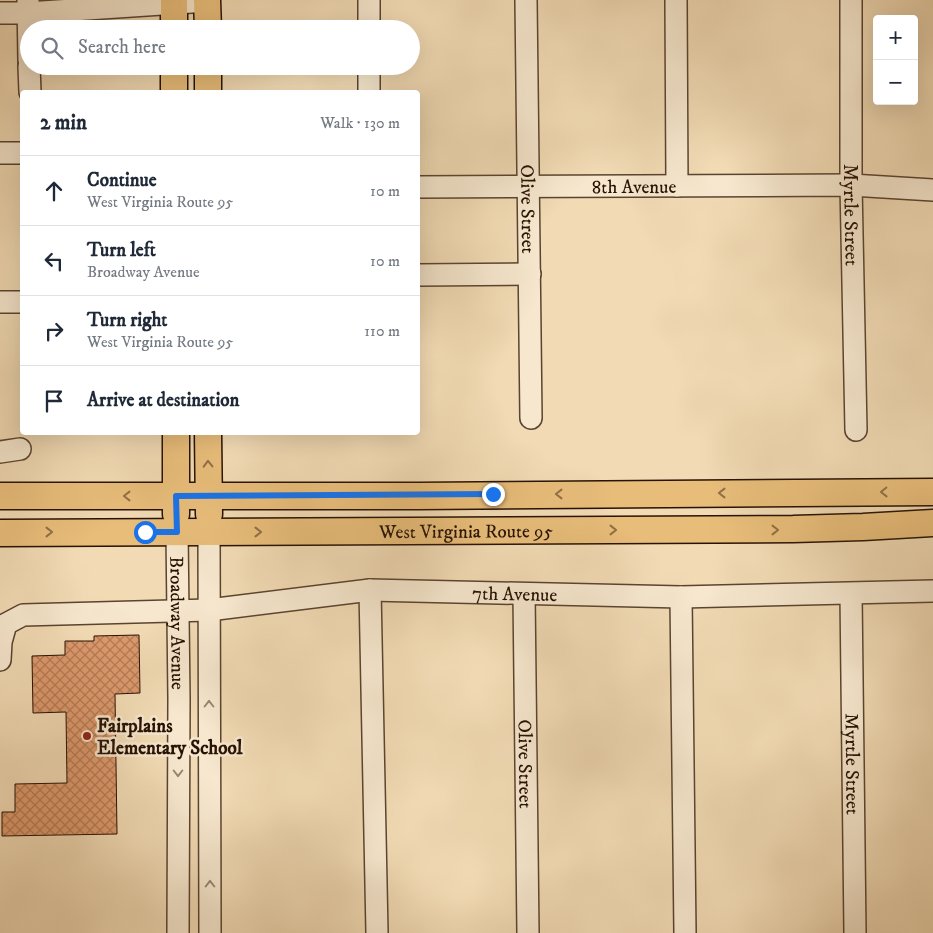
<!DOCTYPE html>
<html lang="en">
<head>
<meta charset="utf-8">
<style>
  :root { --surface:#fff; --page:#f2f2f3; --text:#1f2937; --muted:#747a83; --line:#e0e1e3 }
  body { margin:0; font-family:"IM FELL DW Pica",serif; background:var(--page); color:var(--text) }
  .controls { position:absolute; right:15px; top:15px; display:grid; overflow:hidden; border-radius:5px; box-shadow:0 5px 20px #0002 }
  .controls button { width:45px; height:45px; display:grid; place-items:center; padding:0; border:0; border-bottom:1px solid var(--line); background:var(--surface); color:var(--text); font:25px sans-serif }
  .stop { position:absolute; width:15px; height:15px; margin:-11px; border:4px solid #1a73e8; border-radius:50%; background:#fff }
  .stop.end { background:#1a73e8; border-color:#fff; box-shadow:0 1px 5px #0008 }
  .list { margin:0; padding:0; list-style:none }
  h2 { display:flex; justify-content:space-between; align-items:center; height:65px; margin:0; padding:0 20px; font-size:21px }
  h2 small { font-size:16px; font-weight:400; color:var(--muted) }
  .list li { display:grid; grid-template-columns:32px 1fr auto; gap:15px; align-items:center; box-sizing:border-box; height:70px; padding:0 20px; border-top:1px solid var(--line) }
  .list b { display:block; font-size:19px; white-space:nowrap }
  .list p { margin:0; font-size:16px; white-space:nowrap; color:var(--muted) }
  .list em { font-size:16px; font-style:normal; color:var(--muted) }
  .icon { flex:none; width:28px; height:28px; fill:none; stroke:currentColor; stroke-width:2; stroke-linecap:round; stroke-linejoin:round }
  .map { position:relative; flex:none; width:933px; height:933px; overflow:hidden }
  .search { position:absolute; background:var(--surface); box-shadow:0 5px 20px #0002; left:20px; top:20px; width:400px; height:55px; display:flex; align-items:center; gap:12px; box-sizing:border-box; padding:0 18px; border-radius:28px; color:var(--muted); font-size:19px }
  .panel { position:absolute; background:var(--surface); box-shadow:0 5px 20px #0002; left:20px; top:90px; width:400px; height:345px; border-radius:5px }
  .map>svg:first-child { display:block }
</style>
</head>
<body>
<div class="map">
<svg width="933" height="933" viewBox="0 0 933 933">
  <defs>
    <pattern id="building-cross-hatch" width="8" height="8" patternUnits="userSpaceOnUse" patternTransform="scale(1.25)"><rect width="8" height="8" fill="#dd996c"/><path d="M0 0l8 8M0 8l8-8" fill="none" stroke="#b37b57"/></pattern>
  </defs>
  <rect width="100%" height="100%" fill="#f1dab4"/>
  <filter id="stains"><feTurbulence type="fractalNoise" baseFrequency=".004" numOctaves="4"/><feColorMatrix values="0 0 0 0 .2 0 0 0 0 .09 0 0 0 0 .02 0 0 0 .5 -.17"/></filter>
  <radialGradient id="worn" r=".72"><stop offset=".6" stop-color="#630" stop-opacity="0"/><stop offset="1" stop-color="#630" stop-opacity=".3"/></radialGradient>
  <!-- building -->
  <polygon fill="url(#building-cross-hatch)" stroke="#271204" points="139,635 140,693 115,694 117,834 2,836 2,812 15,812 15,784 67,783 66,712 33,713 32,656 65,655 65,641 94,641 94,636"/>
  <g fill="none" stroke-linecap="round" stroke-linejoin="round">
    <!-- minor casing -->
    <g stroke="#5a4430" stroke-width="24">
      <g id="minor">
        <polyline points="28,0 29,60"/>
        <polyline points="369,0 369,29"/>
        <path id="s1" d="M526,0L531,418"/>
        <polyline points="676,0 677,186"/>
        <path id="s2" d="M851,0V185L856,430"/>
        <polyline points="0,13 27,13 207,1"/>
        <polyline points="29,66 30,92"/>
        <polyline points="369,66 369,92"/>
        <polyline points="0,153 22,153"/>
        <path id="s3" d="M418,187L851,185L933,190"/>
        <polyline points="418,275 530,274"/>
        <polyline points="0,302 22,302"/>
        <polyline points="0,452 20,449"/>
        <path id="s4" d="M177,532L179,699L178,933"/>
        <polyline points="209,532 210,933"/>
        <polyline points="370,590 377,933"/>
        <path id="s5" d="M524,594L528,933"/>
        <path id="s6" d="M851,594L855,933"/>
        <polyline points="681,597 685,933"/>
        <path id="s7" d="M0,660L1,642L6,624L23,615L209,610L370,590L681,597L933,591"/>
      </g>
    </g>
    <!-- major casing -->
    <g stroke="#271204" stroke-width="29">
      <g id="major">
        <polyline points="174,0 174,29"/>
        <polyline points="207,0 208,29"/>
        <polyline points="174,66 174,92"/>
        <polyline points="208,66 208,92"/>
        <polyline points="176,432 176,514"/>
        <polyline points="208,432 209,514"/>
        <polyline points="0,496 418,496 933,492"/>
        <path id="s8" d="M0,533L793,529L863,527L933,523"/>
      </g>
    </g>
    <!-- minor -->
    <use href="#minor" stroke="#f6e7ce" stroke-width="21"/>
    <!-- major -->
    <use href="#major" stroke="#e8bd7a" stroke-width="26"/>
  </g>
  <!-- one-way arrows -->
  <defs><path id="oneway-chevron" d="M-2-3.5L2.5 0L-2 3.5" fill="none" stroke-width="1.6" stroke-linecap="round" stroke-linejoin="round" transform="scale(1.25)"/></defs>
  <g stroke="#917045">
    <use href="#oneway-chevron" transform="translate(208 464) rotate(-91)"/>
    <use href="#oneway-chevron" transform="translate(884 492) rotate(179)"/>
    <use href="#oneway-chevron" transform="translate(722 493) rotate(180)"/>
    <use href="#oneway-chevron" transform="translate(559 494) rotate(180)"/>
    <use href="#oneway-chevron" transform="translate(127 496) rotate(180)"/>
    <use href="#oneway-chevron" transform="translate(613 530)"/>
    <use href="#oneway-chevron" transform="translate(775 530)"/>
    <use href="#oneway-chevron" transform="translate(49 532)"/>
    <use href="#oneway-chevron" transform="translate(258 532)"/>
  </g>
  <g stroke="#998773">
    <use href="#oneway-chevron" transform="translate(209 704) rotate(-90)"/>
    <use href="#oneway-chevron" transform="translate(178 773) rotate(90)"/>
    <use href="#oneway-chevron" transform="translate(210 884) rotate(-90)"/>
  </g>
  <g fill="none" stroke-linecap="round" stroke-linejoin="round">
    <!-- route -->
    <polyline stroke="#1a73e8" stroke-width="6" points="145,532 177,532 176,496 493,494"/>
  </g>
  <!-- markers -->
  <circle fill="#8f2418" stroke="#f6e7ce" stroke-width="2" cx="87" cy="736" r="5"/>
  <g text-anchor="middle" stroke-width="5" stroke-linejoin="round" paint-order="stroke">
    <!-- street labels -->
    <g font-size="19" fill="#271204" stroke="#f6e7ce">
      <text dy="7" stroke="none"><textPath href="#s3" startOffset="216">8th Avenue</textPath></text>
      <text dy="7" stroke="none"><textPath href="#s1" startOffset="209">Olive Street</textPath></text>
      <text dy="7" stroke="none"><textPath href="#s2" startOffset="215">Myrtle Street</textPath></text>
      <text dy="7" stroke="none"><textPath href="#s8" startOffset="466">West Virginia Route 95</textPath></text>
      <text dy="7" stroke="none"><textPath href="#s7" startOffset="549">7th Avenue</textPath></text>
      <text dy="7" stroke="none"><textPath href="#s4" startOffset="91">Broadway Avenue</textPath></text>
      <text dy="7" stroke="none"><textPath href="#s6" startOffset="170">Myrtle Street</textPath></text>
      <text dy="7" stroke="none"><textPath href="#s5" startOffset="170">Olive Street</textPath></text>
    </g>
    <!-- poi labels -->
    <g font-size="19" font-weight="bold" fill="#271204" stroke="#f6e7ce" text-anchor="start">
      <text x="97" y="732">Fairplains<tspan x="97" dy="22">Elementary School</tspan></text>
    </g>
  </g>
  <rect width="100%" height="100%" filter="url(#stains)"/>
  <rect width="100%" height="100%" fill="url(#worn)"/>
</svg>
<div class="controls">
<button>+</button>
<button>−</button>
</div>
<div class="stop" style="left:145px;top:532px"></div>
<div class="stop end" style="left:493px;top:494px"></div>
<div class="search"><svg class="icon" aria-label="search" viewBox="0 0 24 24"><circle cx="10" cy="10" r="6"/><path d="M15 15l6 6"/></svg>Search here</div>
<section class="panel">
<h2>2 min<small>Walk · 130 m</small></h2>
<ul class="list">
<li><svg class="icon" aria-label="ahead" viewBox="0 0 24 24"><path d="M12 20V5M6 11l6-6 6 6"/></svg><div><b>Continue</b><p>West Virginia Route 95</p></div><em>10 m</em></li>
<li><svg class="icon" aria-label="left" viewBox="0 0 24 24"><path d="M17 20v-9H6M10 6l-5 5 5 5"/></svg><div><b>Turn left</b><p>Broadway Avenue</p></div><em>10 m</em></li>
<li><svg class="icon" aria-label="right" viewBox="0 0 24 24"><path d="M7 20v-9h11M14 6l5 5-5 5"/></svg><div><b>Turn right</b><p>West Virginia Route 95</p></div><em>110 m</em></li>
<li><svg class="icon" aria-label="arrive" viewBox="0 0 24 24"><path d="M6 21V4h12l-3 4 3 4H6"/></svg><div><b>Arrive at destination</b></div></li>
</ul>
</section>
</div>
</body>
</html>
